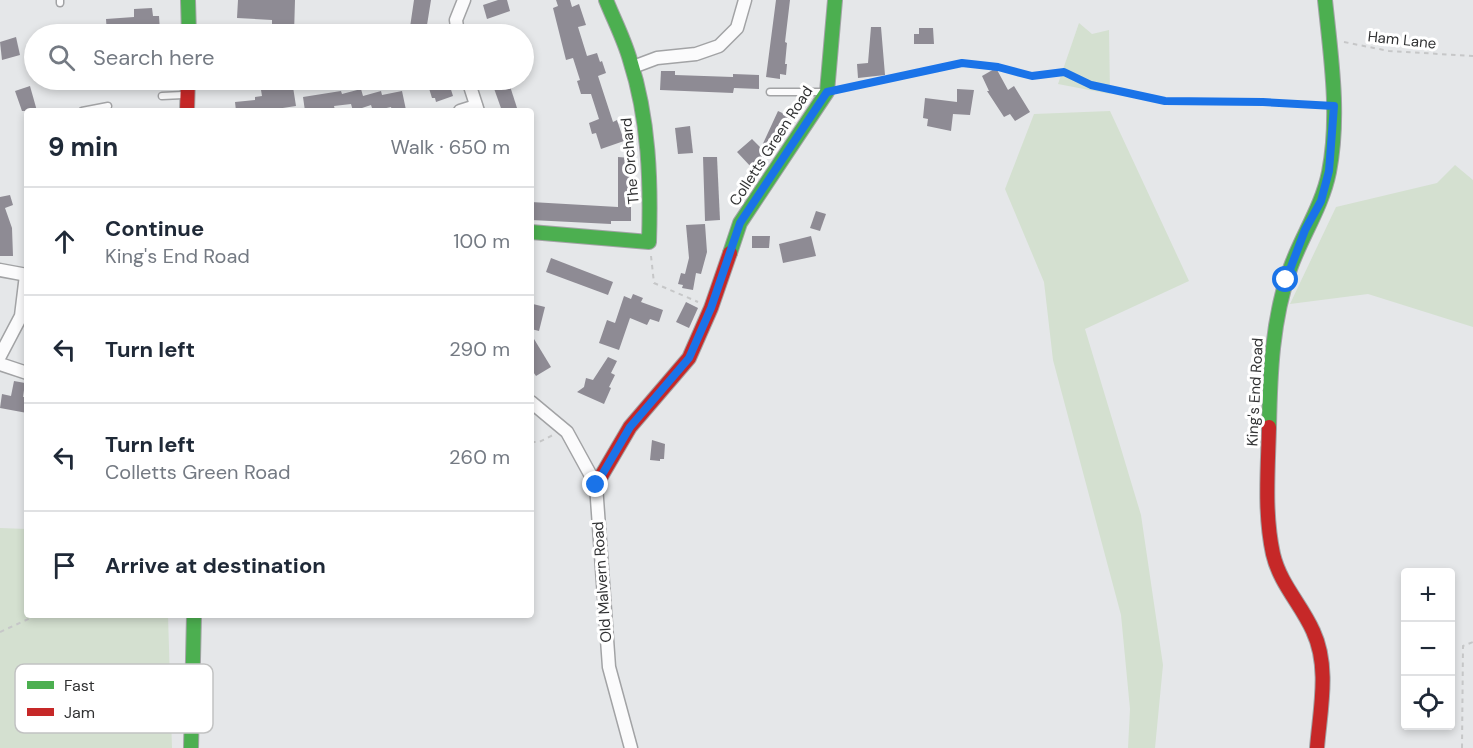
<!DOCTYPE html>
<html lang="en">
<head>
<meta charset="utf-8">
<style>
  :root { --surface:#fff; --page:#f2f2f3; --text:#1f2937; --muted:#747a83; --line:#e0e1e3 }
  body { margin:0; font-family:"DM Sans",sans-serif; background:var(--page); color:var(--text) }
  .controls { position:absolute; right:18px; bottom:18px; display:grid; overflow:hidden; border-radius:6px; box-shadow:0 3px 9px #0003 }
  .controls button { width:54px; height:54px; display:grid; place-items:center; padding:0; border:0; border-bottom:2px solid var(--line); background:var(--surface); color:var(--text); font:30px sans-serif }
  .stop { position:absolute; width:18px; height:18px; margin:-14px; border:4px solid #1a73e8; border-radius:50%; background:#fff }
  .stop.end { background:#1a73e8; border-color:#fff; box-shadow:0 2px 6px #0008 }
  .list { margin:0; padding:0; list-style:none }
  h2 { display:flex; justify-content:space-between; align-items:center; height:78px; margin:0; padding:0 24px; font-size:26px }
  h2 small { font-size:20px; font-weight:400; color:var(--muted) }
  .list li { display:grid; grid-template-columns:39px 1fr auto; gap:18px; align-items:center; box-sizing:border-box; height:108px; padding:0 24px; border-top:2px solid var(--line) }
  .list b { display:block; font-size:22px; white-space:nowrap }
  .list p { margin:0; font-size:20px; white-space:nowrap; color:var(--muted) }
  .list em { font-size:20px; font-style:normal; color:var(--muted) }
  .icon { flex:none; width:33px; height:33px; fill:none; stroke:currentColor; stroke-width:2; stroke-linecap:round; stroke-linejoin:round }
  .map { position:relative; flex:none; width:1473px; height:748px; overflow:hidden }
  .search { position:absolute; background:var(--surface); box-shadow:0 3px 9px #0003; left:24px; top:24px; width:510px; height:66px; display:flex; align-items:center; gap:15px; box-sizing:border-box; padding:0 21px; border-radius:33px; color:var(--muted); font-size:22px }
  .panel { position:absolute; background:var(--surface); box-shadow:0 3px 9px #0003; left:24px; top:108px; width:510px; height:510px; border-radius:6px }
  .map>svg:first-child { display:block }
</style>
</head>
<body>
<div class="map">
<svg width="1473" height="748" viewBox="0 0 1473 748">
  <rect width="100%" height="100%" fill="#e5e7e9"/>
  <!-- green -->
  <g fill="#d4e0d0">
    <polygon points="1079,23 1092,34 1109,30 1110,94 1058,84"/>
    <polygon points="1110,111 1189,281 1085,329 1141,515 1163,665 1155,748 1128,748 1130,709 1121,615 1053,360 1044,282 1005,189 1034,114"/>
    <polygon points="1455,165 1473,180 1473,327 1368,294 1290,304 1336,207 1437,183"/>
    <polygon points="0,528 27,529 27,615 168,615 172,748 0,748"/>
  </g>
  <!-- building -->
  <g fill="#8e8b94">
    <polygon points="238,0 295,0 294,34 272,34 272,20 237,18"/>
    <polygon points="414,0 431,0 427,25 430,34 409,34"/>
    <polygon points="498,0 507,0 510,11 487,19 483,5"/>
    <polygon points="556,0 570,0 572,7 579,4 586,25 578,27 587,56 597,53 600,62 602,61 606,73 598,76 613,122 617,120 624,141 601,149 596,133 592,134 589,123 599,119 591,94 581,94 577,81 580,80 573,58 566,60 553,8 558,6"/>
    <polygon points="776,0 790,0 785,42 787,43 785,64 787,64 786,75 780,74 780,79 766,77"/>
    <polygon points="152,8 153,16 159,16 160,31 147,32 148,34 107,34 106,19 134,17 134,9"/>
    <polygon points="871,27 881,27 885,75 858,78 857,64 868,63"/>
    <polygon points="919,28 933,28 934,44 914,44 914,34 919,34"/>
    <polygon points="16,37 20,55 2,60 0,42"/>
    <polygon points="996,68 1008,90 1014,86 1030,112 1015,121 1010,114 1004,117 987,91 989,91 982,76"/>
    <polygon points="661,71 675,71 675,75 733,77 733,74 759,75 759,89 734,88 733,93 660,90"/>
    <polygon points="429,80 448,80 453,96 436,102 435,98 432,98 427,82"/>
    <polygon points="491,80 508,80 518,111 502,111"/>
    <polygon points="30,86 37,111 22,111 15,91"/>
    <polygon points="293,87 296,106 263,111 236,111 235,102 255,100 255,97 262,96 261,90"/>
    <polygon points="361,89 363,96 381,91 382,95 402,91 406,110 392,111 391,107 373,111 371,105 353,111 351,104 334,106 335,110 305,111 303,97 341,91 342,94"/>
    <polygon points="957,89 974,90 970,115 953,114 951,131 927,126 928,119 923,118 925,98 957,102"/>
    <polygon points="778,111 793,118 787,131 783,129 772,151 750,172 752,168 737,152 752,139 761,148"/>
    <polygon points="690,126 693,153 678,154 675,128"/>
    <polygon points="618,157 631,158 631,221 611,221 611,224 531,220 531,202 618,207"/>
    <polygon points="703,157 717,157 720,220 705,221"/>
    <polygon points="10,195 13,205 5,208 12,228 13,256 0,256 0,197"/>
    <polygon points="816,211 826,214 820,231 810,228"/>
    <polygon points="705,224 707,252 701,274 696,273 693,290 682,288 683,285 678,284 681,273 685,274 689,258 686,225"/>
    <polygon points="752,236 770,236 769,248 752,248"/>
    <polygon points="811,236 816,256 783,263 779,244"/>
    <polygon points="551,258 613,282 608,295 546,272"/>
    <polygon points="633,294 643,298 641,302 663,310 659,322 650,319 647,325 630,318 619,350 599,343 607,320 615,323 624,296 631,299"/>
    <polygon points="686,302 698,308 689,328 676,322"/>
    <polygon points="533,304 545,307 539,331 531,329"/>
    <polygon points="531,334 551,367 536,376 531,369"/>
    <polygon points="608,357 617,361 611,373 615,375 609,387 611,388 604,404 577,392 584,387 586,378 593,380"/>
    <polygon points="14,381 25,383 23,397 27,397 27,413 0,408 2,394 11,396"/>
    <polygon points="652,440 665,444 664,459 660,459 660,461 650,460"/>
  </g>
  <g fill="none" stroke-linecap="round" stroke-linejoin="round">
    <!-- lane casing -->
    <g stroke="#a2a3a5" stroke-width="9">
      <g id="lane">
        <polyline points="60,3 60,0"/>
        <polyline points="201,34 220,32 248,34"/>
        <polyline points="770,92 823,92"/>
        <polyline points="162,96 183,95"/>
        <polyline points="82,111 108,106"/>
      </g>
    </g>
    <!-- street casing -->
    <g stroke="#a2a3a5" stroke-width="15">
      <g id="street">
        <polyline points="458,34 456,20 464,0"/>
        <polyline points="633,67 657,58 696,54 719,46 737,28 745,0"/>
        <polyline points="468,80 478,111"/>
        <polyline points="460,111 476,106"/>
        <polyline points="0,270 27,275"/>
        <polyline points="0,356 21,316 26,275"/>
        <polyline points="0,364 27,373"/>
        <polyline points="531,402 567,432 596,485 609,667 631,748"/>
      </g>
    </g>
    <!-- fast casing -->
    <g stroke="#a2a3a5" stroke-width="16">
      <g id="fast">
        <polyline points="188,0 189,34"/>
        <path d="M531,232L649,242C651,181 649,119 630,60C624,39 614,20 606,0"/>
        <polyline points="730,253 740,223 827,92 835,0"/>
        <path d="M1269,427C1270,374 1272,320 1290,269C1301,237 1322,207 1329,172C1340,116 1331,57 1325,0"/>
        <polyline points="191,748 194,615"/>
      </g>
    </g>
    <!-- jam casing -->
    <g stroke="#a2a3a5" stroke-width="16">
      <g id="jam">
        <polyline points="187,111 188,80"/>
        <path d="M1269,427C1268,469 1264,513 1273,554C1280,584 1301,604 1313,631C1330,667 1320,710 1317,748"/>
        <polyline points="596,485 630,427 689,358 711,308 730,253"/>
      </g>
    </g>
    <!-- path -->
    <g stroke="#c6c7c8" stroke-width="2" stroke-dasharray="4.5 4.5" stroke-linecap="butt">
      <polyline points="1344,42 1389,51 1473,56"/>
      <polyline points="842,88 962,63 998,67 1032,76 1064,72 1091,85 1165,101 1319,106"/>
      <polyline points="651,256 654,283 698,302"/>
      <polyline points="531,442 539,442 553,435"/>
      <polyline points="0,632 37,615"/>
      <polyline points="1462,748 1463,646 1473,642"/>
    </g>
    <!-- lane -->
    <use href="#lane" stroke="#fbfbfc" stroke-width="6"/>
    <!-- street -->
    <use href="#street" stroke="#fbfbfc" stroke-width="12"/>
    <!-- fast -->
    <use href="#fast" stroke="#4caf50" stroke-width="14"/>
    <!-- jam -->
    <use href="#jam" stroke="#c62828" stroke-width="14"/>
  </g>
  <g fill="none" stroke-linecap="round" stroke-linejoin="round">
    <!-- route -->
    <polyline stroke="#1a73e8" stroke-width="8" points="596,485 630,427 689,358 711,308 740,223 827,92 962,63 998,67 1032,76 1064,72 1091,85 1165,101 1263,102 1334,106 1329,171 1321,201 1305,230 1286,280"/>
  </g>
  <g text-anchor="middle" stroke-width="6" stroke-linejoin="round" paint-order="stroke">
    <!-- street labels -->
    <g font-size="15" fill="#313233" stroke="#fff">
      <text transform="translate(1402 40) rotate(6)" y="5">Ham Lane</text>
      <text transform="translate(771 146) rotate(-57)" y="5">Colletts Green Road</text>
      <text transform="translate(630 161) rotate(-95)" y="5">The Orchard</text>
      <text transform="translate(1255 392) rotate(-87)" y="5">King's End Road</text>
      <text transform="translate(602 582) rotate(-94)" y="5">Old Malvern Road</text>
    </g>
  </g>
  <!-- legend -->
  <rect x="15" y="664" width="198" height="69" rx="9" fill="#fff" stroke="#c1c2c2" stroke-width="1.5"/>
  <rect x="27" y="681" width="27" height="8" fill="#4caf50"/>
  <rect x="27" y="708" width="27" height="8" fill="#c62828"/>
  <g font-size="16" fill="#313233">
    <text x="64" y="691">Fast</text>
    <text x="64" y="718">Jam</text>
  </g>
</svg>
<div class="controls">
<button>+</button>
<button>−</button>
<button><svg class="icon" aria-label="locate" viewBox="0 0 24 24"><circle cx="12" cy="12" r="6"/><path d="M12 2v4M12 18v4M2 12h4M18 12h4"/></svg></button>
</div>
<div class="stop" style="left:1286px;top:280px"></div>
<div class="stop end" style="left:596px;top:485px"></div>
<div class="search"><svg class="icon" aria-label="search" viewBox="0 0 24 24"><circle cx="10" cy="10" r="6"/><path d="M15 15l6 6"/></svg>Search here</div>
<section class="panel">
<h2>9 min<small>Walk · 650 m</small></h2>
<ul class="list">
<li><svg class="icon" aria-label="ahead" viewBox="0 0 24 24"><path d="M12 20V5M6 11l6-6 6 6"/></svg><div><b>Continue</b><p>King's End Road</p></div><em>100 m</em></li>
<li><svg class="icon" aria-label="left" viewBox="0 0 24 24"><path d="M17 20v-9H6M10 6l-5 5 5 5"/></svg><div><b>Turn left</b></div><em>290 m</em></li>
<li><svg class="icon" aria-label="left" viewBox="0 0 24 24"><path d="M17 20v-9H6M10 6l-5 5 5 5"/></svg><div><b>Turn left</b><p>Colletts Green Road</p></div><em>260 m</em></li>
<li><svg class="icon" aria-label="arrive" viewBox="0 0 24 24"><path d="M6 21V4h12l-3 4 3 4H6"/></svg><div><b>Arrive at destination</b></div></li>
</ul>
</section>
</div>
</body>
</html>
